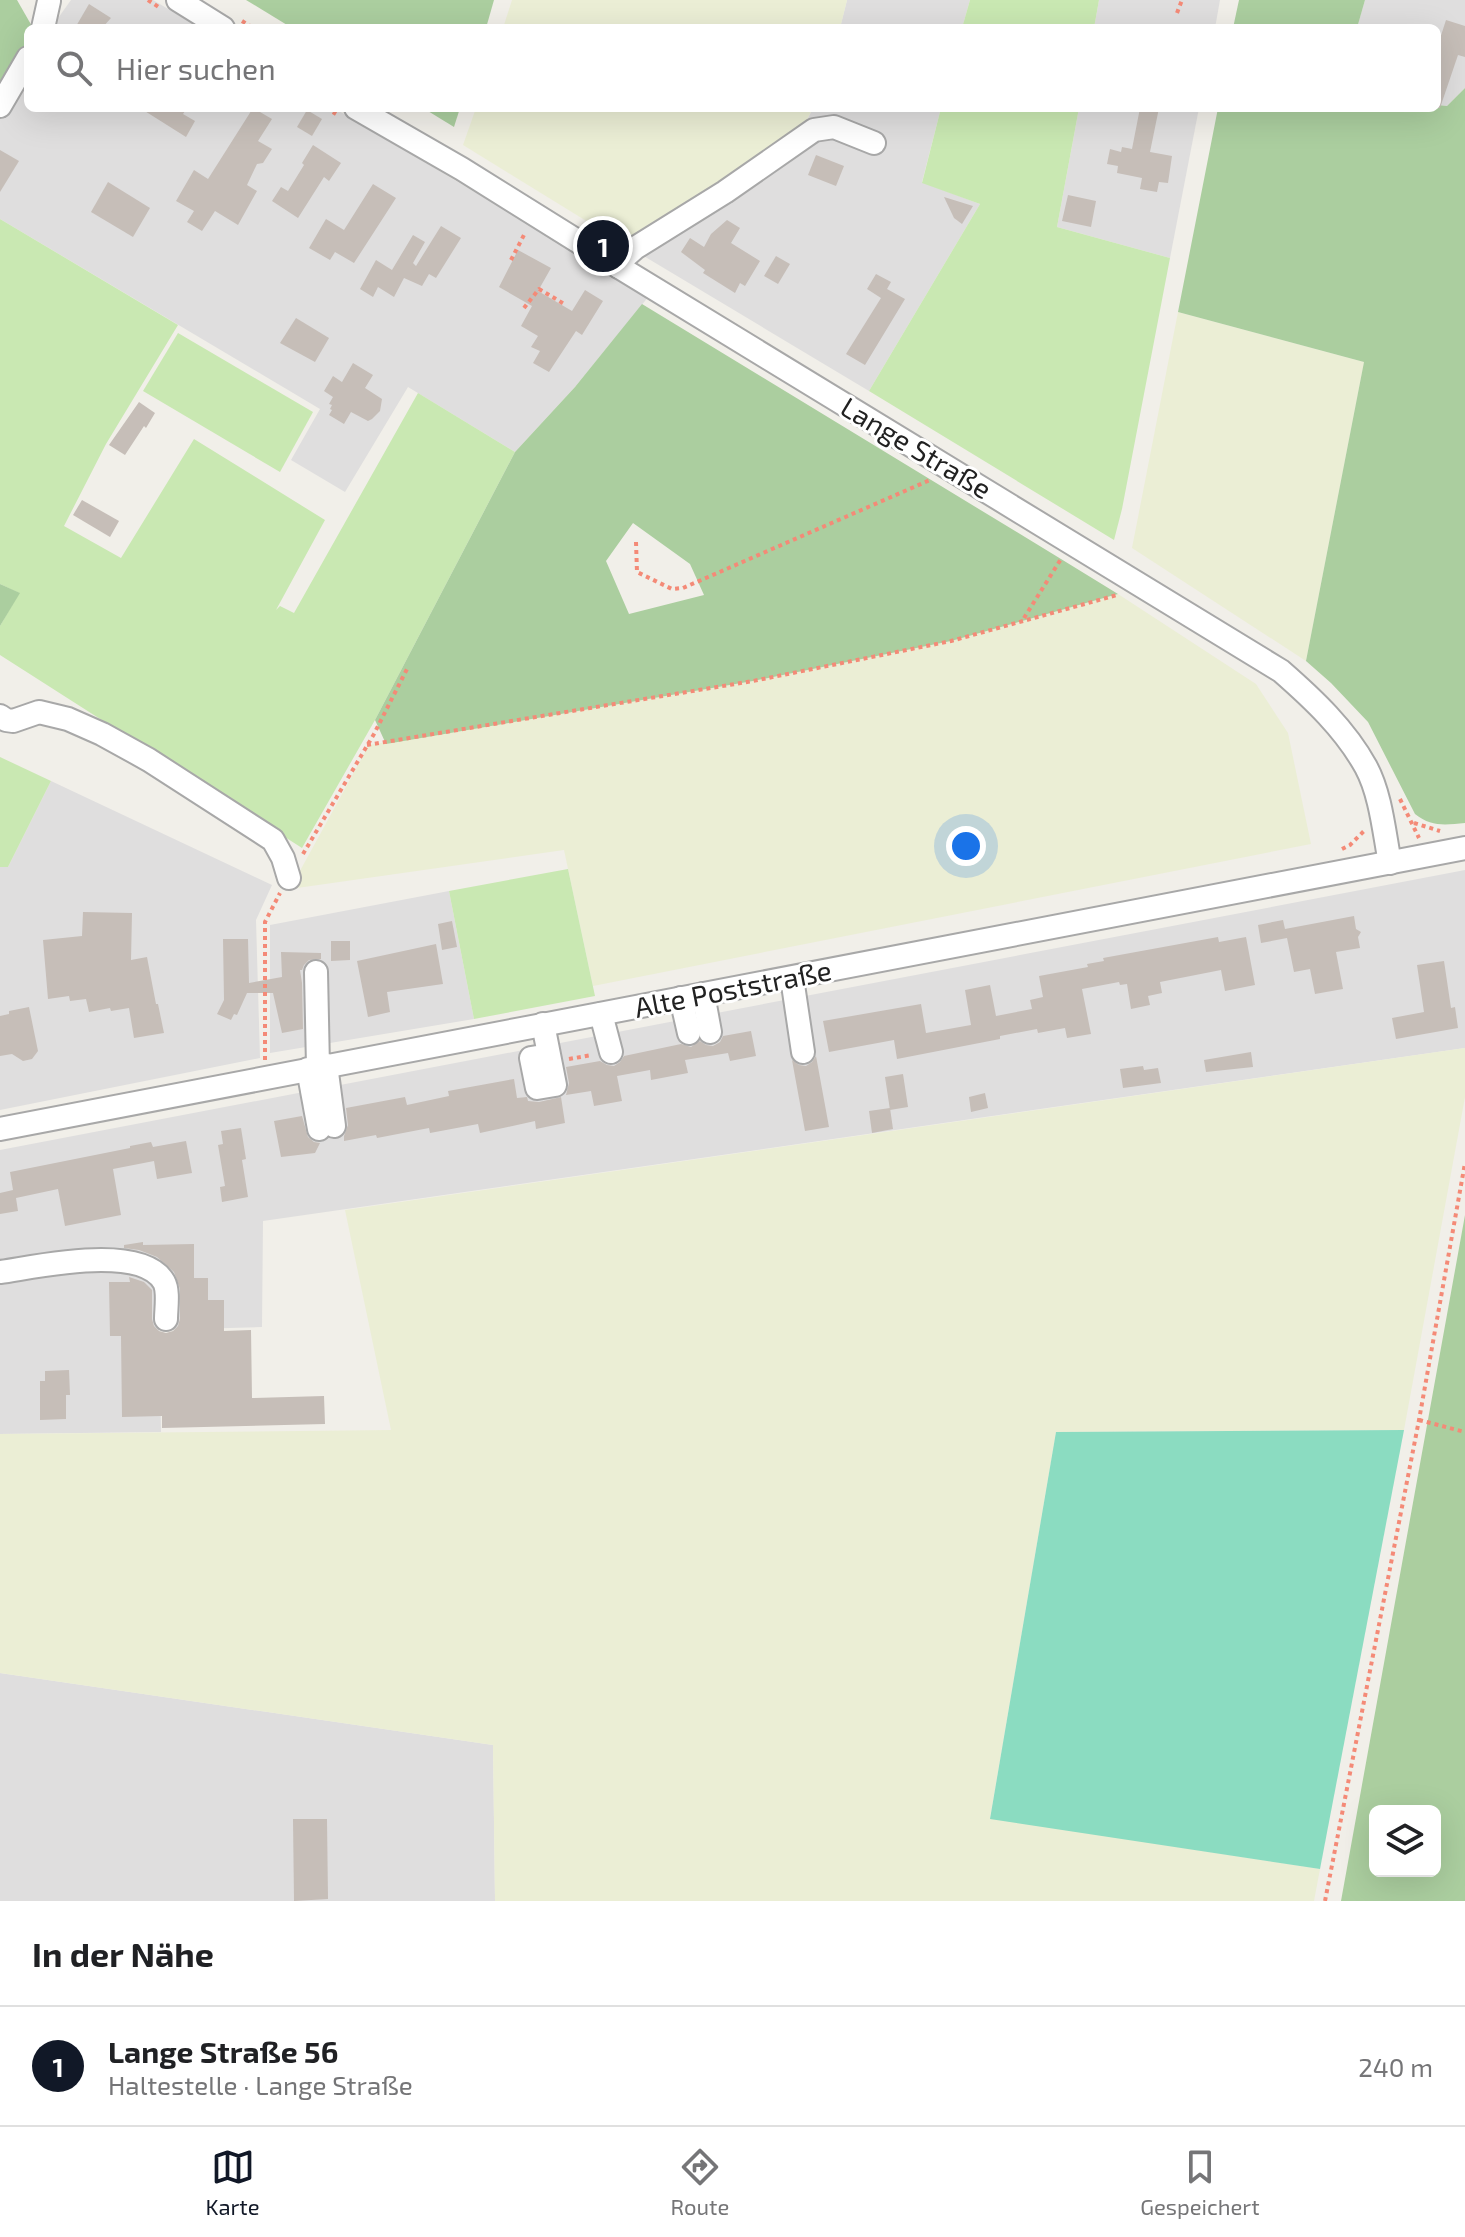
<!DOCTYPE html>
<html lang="de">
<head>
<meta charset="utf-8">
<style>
  :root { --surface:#fff; --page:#f2f2f2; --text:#202124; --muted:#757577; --line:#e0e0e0; --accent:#111827 }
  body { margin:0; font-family:"Exo 2",sans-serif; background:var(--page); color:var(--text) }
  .controls { position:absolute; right:24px; bottom:24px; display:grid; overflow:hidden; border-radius:12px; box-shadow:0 8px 32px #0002 }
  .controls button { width:72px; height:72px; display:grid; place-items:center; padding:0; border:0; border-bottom:2px solid var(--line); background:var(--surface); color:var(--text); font:40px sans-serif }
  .you { position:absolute; left:966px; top:846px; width:28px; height:28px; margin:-20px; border:6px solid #fff; border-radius:50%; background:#1a73e8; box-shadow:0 0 0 12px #1a73e833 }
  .badge { display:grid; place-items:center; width:52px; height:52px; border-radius:50%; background:var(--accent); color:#fff; font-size:26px; font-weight:700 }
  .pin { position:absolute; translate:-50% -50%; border:4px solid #fff; box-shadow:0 2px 8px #0006 }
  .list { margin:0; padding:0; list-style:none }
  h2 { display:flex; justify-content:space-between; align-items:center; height:104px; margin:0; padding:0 32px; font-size:34px }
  h2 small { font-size:26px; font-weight:400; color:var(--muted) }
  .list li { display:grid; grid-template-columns:52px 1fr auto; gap:24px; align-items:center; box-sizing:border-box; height:120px; padding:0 32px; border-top:2px solid var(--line) }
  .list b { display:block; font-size:30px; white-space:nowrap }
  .list p { margin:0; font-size:26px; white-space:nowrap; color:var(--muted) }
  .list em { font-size:26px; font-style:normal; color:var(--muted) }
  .icon { flex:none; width:44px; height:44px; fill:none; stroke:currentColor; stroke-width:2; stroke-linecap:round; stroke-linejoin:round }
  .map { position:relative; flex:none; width:1465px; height:1901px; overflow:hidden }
  .search { position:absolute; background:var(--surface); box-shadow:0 8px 32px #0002; left:24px; right:24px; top:24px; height:88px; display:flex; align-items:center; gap:20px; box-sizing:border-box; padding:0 28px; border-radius:12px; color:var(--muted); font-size:30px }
  .sheet { height:224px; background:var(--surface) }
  nav { display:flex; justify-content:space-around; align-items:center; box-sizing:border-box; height:112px; border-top:2px solid var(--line); background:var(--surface); font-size:22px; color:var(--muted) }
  nav a { display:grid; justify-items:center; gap:4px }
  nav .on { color:var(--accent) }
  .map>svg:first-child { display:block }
</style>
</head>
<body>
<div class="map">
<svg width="1465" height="1901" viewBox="0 0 1465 1901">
  <rect width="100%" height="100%" fill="#f1efe9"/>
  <!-- residential -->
  <g fill="#dfdede">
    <polygon points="71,0 153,0 200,28 51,28"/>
    <polygon points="847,0 970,0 962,28 840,28"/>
    <polygon points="1099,0 1220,0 1215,28 1094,28"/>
    <polygon points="1365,0 1465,0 1465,88 1447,106 1437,105 1437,28 1357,28"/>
    <polygon points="28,62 28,108 334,108 649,296 575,387 515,452 408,387 345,492 291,460 320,409 0,219 0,110"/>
    <polygon points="813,108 941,108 922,182 980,204 869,391 627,246 802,130"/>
    <polygon points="1079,108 1199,108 1170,258 1057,227"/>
    <polygon points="51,781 272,885 256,920 260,1058 0,1110 0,867 8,867"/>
    <polygon points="1465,870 1465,1048 263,1221 262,1327 159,1330 161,1432 0,1434 0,1150"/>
    <polygon points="449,891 474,1019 270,1053 270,925"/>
    <polygon points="0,1673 493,1745 495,1901 0,1901"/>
  </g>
  <!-- farmland -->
  <g fill="#ebeed5">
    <polygon points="512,0 847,0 840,28 503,28"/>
    <polygon points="476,108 813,108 802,129 627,246 463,145"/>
    <polygon points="1178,312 1364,362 1306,661 1132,548"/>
    <polygon points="1118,594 1256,684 1288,733 1311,844 593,986 564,850 290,889 369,745 753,681 950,641"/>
    <polygon points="1465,1048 1465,1097 1404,1430 1056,1432 990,1818 1320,1869 1314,1901 495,1901 493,1745 0,1673 0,1434 391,1430 345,1210"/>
  </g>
  <!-- grass -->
  <g fill="#c9e8b2">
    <polygon points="970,0 1099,0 1094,28 962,28"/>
    <polygon points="941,108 1079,108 1057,227 1170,258 1122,509 1114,540 869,391 980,204 922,183"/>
    <polygon points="0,219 178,325 106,444 64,526 121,558 194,439 325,520 276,610 280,606 294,613 418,393 515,452 375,720 302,848 0,655 0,626 19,593 0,584"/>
    <polygon points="178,333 313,412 280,472 143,391"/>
    <polygon points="0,757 51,781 8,867 0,867"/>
    <polygon points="568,869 595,996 474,1019 449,891"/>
  </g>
  <!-- forest -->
  <g fill="#abce9f" fill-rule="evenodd">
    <polygon points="0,0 17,0 33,28 28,28 28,50 0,96"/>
    <polygon points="246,0 494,0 486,28 292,28"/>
    <polygon points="1239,0 1365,0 1357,28 1233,28"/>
    <path d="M1465,88V823C1445,825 1431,827 1415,814L1368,722L1331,683L1306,661L1364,362L1178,312L1218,108H1437V105L1447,106Z"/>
    <polygon points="423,108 460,108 454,127"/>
    <path d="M642,304L1061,559L1118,594L951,641L753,681L386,744L375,720L515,452L575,387ZM633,523L690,564L704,595L629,614L606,561Z"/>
    <polygon points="0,584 20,593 0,626"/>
    <path d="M1465,1215V1901H1341ZM1375,1811H1435V1871H1375Z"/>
  </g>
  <!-- pitch -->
  <polygon fill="#8bdcc1" points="1404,1430 1320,1869 990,1819 1056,1432"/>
  <!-- building -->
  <g fill="#c6beb8">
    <polygon points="89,4 111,18 102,28 75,28"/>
    <polygon points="1446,20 1465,26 1465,57 1458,55 1440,108 1437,108 1437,48"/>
    <polygon points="140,108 187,108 183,114 195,121 186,137"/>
    <polygon points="253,108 272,119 258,141 272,149 263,163 257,164 247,185 257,191 238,225 215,211 202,231 187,222 194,211 176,201 194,170 208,179"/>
    <polygon points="1140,108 1159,108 1150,152 1172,156 1168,183 1159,182 1157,192 1140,189 1142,178 1117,173 1118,166 1107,164 1110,149 1121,152 1122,147 1132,149"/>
    <polygon points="307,110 322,119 312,136 297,127"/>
    <polygon points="313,145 341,163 329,181 324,177 298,218 272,201 281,187 288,191 304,165 302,163"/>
    <polygon points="0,150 19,161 0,192"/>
    <polygon points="816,155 844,166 836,186 808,175"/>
    <polygon points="108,182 150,208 133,237 91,212"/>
    <polygon points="373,184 396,198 354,263 335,252 330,260 309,248 326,219 344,230"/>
    <polygon points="1068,195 1096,201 1091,227 1062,221"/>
    <polygon points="944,197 973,206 962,224 954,218"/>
    <polygon points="727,220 740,228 731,243 760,261 745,286 740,283 735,293 703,273 705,270 681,252 690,238 704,247 711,234"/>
    <polygon points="441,226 461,238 436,278 429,274 422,286 404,278 394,297 378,287 373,297 360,289 376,260 392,270 413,235 425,242 413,263 416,266"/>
    <polygon points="518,250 551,268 538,291 572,311 585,290 603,301 582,335 576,331 549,372 533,363 540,351 531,347 538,336 521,326 532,306 499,287"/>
    <polygon points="776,256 790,264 778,284 764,276"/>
    <polygon points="876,274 891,282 887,289 905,299 865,365 846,354 881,298 867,289"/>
    <polygon points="296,318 329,338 315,362 280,343"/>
    <polygon points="353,363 373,375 365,388 382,399 380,411 372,419 368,421 351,412 344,424 329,415 332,410 330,409 332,405 329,404 333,397 324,391 333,376 342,382"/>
    <polygon points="139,402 155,413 146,428 144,426 125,455 109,445"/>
    <polygon points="82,500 119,521 110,537 73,515"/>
    <polygon points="83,912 132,913 131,960 147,957 156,1004 158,1004 164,1033 134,1038 129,1008 111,1011 110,1008 89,1012 86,999 70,1001 69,996 48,999 43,940 82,936"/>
    <polygon points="1354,916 1356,929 1361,932 1358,937 1360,948 1336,952 1343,989 1315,994 1310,969 1294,972 1287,938 1261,943 1258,925 1283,920 1285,929"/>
    <polygon points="452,921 457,947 442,950 438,924"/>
    <polygon points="1218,937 1219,942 1246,937 1255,985 1225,991 1221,970 1160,982 1162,993 1148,996 1150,1005 1131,1009 1127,984 1120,985 1119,982 1082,989 1091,1034 1067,1038 1065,1028 1038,1033 1037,1029 1000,1036 1000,1039 897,1059 894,1040 829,1052 823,1021 921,1004 926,1033 971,1025 965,990 990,985 996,1016 1032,1009 1030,1000 1043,997 1039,976 1088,967 1087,964 1104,961 1103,958"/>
    <polygon points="223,939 248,939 249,983 282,977 281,952 321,953 321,959 309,960 304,965 302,970 300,970 302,983 303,1029 282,1033 273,993 247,993 237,1015 234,1014 231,1020 217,1014 224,1000"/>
    <polygon points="331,941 350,941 350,960 331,961"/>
    <polygon points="436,944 443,984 387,992 390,1012 368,1017 357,961"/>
    <polygon points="1444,961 1451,1008 1455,1007 1458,1028 1396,1039 1392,1018 1424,1012 1417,965"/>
    <polygon points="29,1007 38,1051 32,1059 23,1061 12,1054 0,1056 0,1016 9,1014 9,1011"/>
    <polygon points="751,1031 756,1056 730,1061 728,1053 685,1060 688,1073 651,1080 650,1070 617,1076 622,1101 594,1106 591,1091 566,1095 569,1083 566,1067 600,1061 607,1065 614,1066 620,1062 624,1056 681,1044 691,1047 700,1041 706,1045 713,1046 720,1042 723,1036"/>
    <polygon points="1251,1052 1253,1067 1206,1072 1204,1060"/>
    <polygon points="816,1056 829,1127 805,1131 792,1060 799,1065 806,1066 812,1062"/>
    <polygon points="1143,1066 1144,1070 1158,1068 1161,1083 1123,1088 1120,1069"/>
    <polygon points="903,1074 908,1107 890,1110 885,1077"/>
    <polygon points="514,1079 517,1098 527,1097 528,1101 539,1102 561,1097 565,1123 536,1129 535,1121 480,1133 478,1124 430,1133 429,1128 377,1138 376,1135 344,1141 344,1136 348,1125 346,1108 405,1097 407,1105 449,1096 448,1091"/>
    <polygon points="985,1093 988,1108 971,1112 969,1097"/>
    <polygon points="890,1108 893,1129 872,1133 869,1111"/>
    <polygon points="302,1116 308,1137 314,1142 320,1143 315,1153 281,1157 274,1121"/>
    <polygon points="241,1128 246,1159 242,1160 248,1197 222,1202 220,1187 225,1186 218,1145 223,1144 221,1131"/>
    <polygon points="186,1141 192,1173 157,1179 154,1161 113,1169 121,1215 65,1226 58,1189 16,1198 18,1211 0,1214 0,1193 13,1190 10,1172 130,1148 130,1146 151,1142 153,1147"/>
    <polygon points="143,1242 143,1245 194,1244 194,1278 208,1278 208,1300 224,1300 224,1331 251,1330 252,1398 324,1396 325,1424 162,1428 162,1416 122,1417 121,1336 110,1336 109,1282 130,1282 129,1277 144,1282 152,1290 152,1319 154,1326 159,1331 166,1333 173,1331 178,1326 180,1319 180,1289 174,1272 157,1257 139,1250 124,1248 124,1245"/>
    <polygon points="69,1370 70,1395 66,1395 66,1419 40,1420 40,1381 45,1381 45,1371"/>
    <polygon points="293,1819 327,1819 328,1899 294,1901"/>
  </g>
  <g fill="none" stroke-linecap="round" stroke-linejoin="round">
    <!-- minor casing -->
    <g stroke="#a8a8a8" stroke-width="26">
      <g id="minor">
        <polyline points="178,0 223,28"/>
        <polyline points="43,28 49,1"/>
        <polyline points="0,106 28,58"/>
        <path d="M356,108L462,169L619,267L1281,671C1313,699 1345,729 1366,767C1381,795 1384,832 1390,863"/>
        <polyline points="619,267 626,256 635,248 725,192 814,130 834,127 874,143"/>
        <polyline points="0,716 6,720 13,721 39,712 68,719 102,734 149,760 273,840 283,858 289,878"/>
        <polyline points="316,972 318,1067"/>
        <polyline points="792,978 803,1052"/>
        <polyline points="703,994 710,1032"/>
        <polyline points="681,998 689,1033"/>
        <polyline points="601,1014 611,1052"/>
        <polyline points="543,1024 555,1085 537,1088 531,1058 549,1055"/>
        <polyline points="326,1065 334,1126"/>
        <polyline points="308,1069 319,1129"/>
        <polyline points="0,1129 1465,848"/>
        <path d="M0,1272C37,1267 141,1243 164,1282C169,1291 166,1309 166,1319"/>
      </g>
    </g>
    <!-- path -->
    <g stroke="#f48a77" stroke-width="4" stroke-dasharray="4 4" stroke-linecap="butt">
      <polyline points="148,0 160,8"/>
      <polyline points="1177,13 1182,0"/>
      <polyline points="242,21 253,28"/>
      <polyline points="326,108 336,114"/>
      <polyline points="511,260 525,233"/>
      <polyline points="524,308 539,289 566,305"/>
      <polyline points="636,542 637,572 672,589 683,588 930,480"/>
      <polyline points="1024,618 1061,559"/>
      <polyline points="367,745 753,681 951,641 1117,595"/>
      <polyline points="1400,799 1419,838"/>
      <polyline points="1414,823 1440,831"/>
      <polyline points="1342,849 1350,845 1365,830"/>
      <polyline points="303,854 374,734 408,667"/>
      <polyline points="569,1059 592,1055"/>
      <polyline points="265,1060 265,922 280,893"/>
      <polyline points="1419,1420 1465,1432"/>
      <polyline points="1325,1901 1419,1420 1465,1163"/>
    </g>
    <!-- minor -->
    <use href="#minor" stroke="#fff" stroke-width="22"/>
  </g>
  <g text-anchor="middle" stroke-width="6" stroke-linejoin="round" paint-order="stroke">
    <!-- street labels -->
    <g font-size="28" fill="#212121" stroke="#fff">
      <text transform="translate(916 448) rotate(31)" y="10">Lange Straße</text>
      <text transform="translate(733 989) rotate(-11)" y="10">Alte Poststraße</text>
    </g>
  </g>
</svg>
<div class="controls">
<button><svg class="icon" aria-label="layers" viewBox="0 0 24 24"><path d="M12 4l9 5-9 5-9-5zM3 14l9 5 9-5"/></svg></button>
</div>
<div class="you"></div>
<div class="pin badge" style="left:603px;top:246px">1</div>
<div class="search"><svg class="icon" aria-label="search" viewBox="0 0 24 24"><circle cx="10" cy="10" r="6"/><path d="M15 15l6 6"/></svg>Hier suchen</div>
</div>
<section class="sheet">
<h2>In der Nähe<small></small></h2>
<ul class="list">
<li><span class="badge">1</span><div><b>Lange Straße 56</b><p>Haltestelle · Lange Straße</p></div><em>240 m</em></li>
</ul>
</section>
<nav>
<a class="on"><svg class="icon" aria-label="map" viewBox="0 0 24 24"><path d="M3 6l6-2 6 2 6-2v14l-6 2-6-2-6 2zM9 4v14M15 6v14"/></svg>Karte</a>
<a><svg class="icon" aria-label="directions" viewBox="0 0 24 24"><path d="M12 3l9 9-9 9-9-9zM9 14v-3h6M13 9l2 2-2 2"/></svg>Route</a>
<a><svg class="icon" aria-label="saved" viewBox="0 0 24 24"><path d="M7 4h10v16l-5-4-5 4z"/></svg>Gespeichert</a>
</nav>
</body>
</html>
